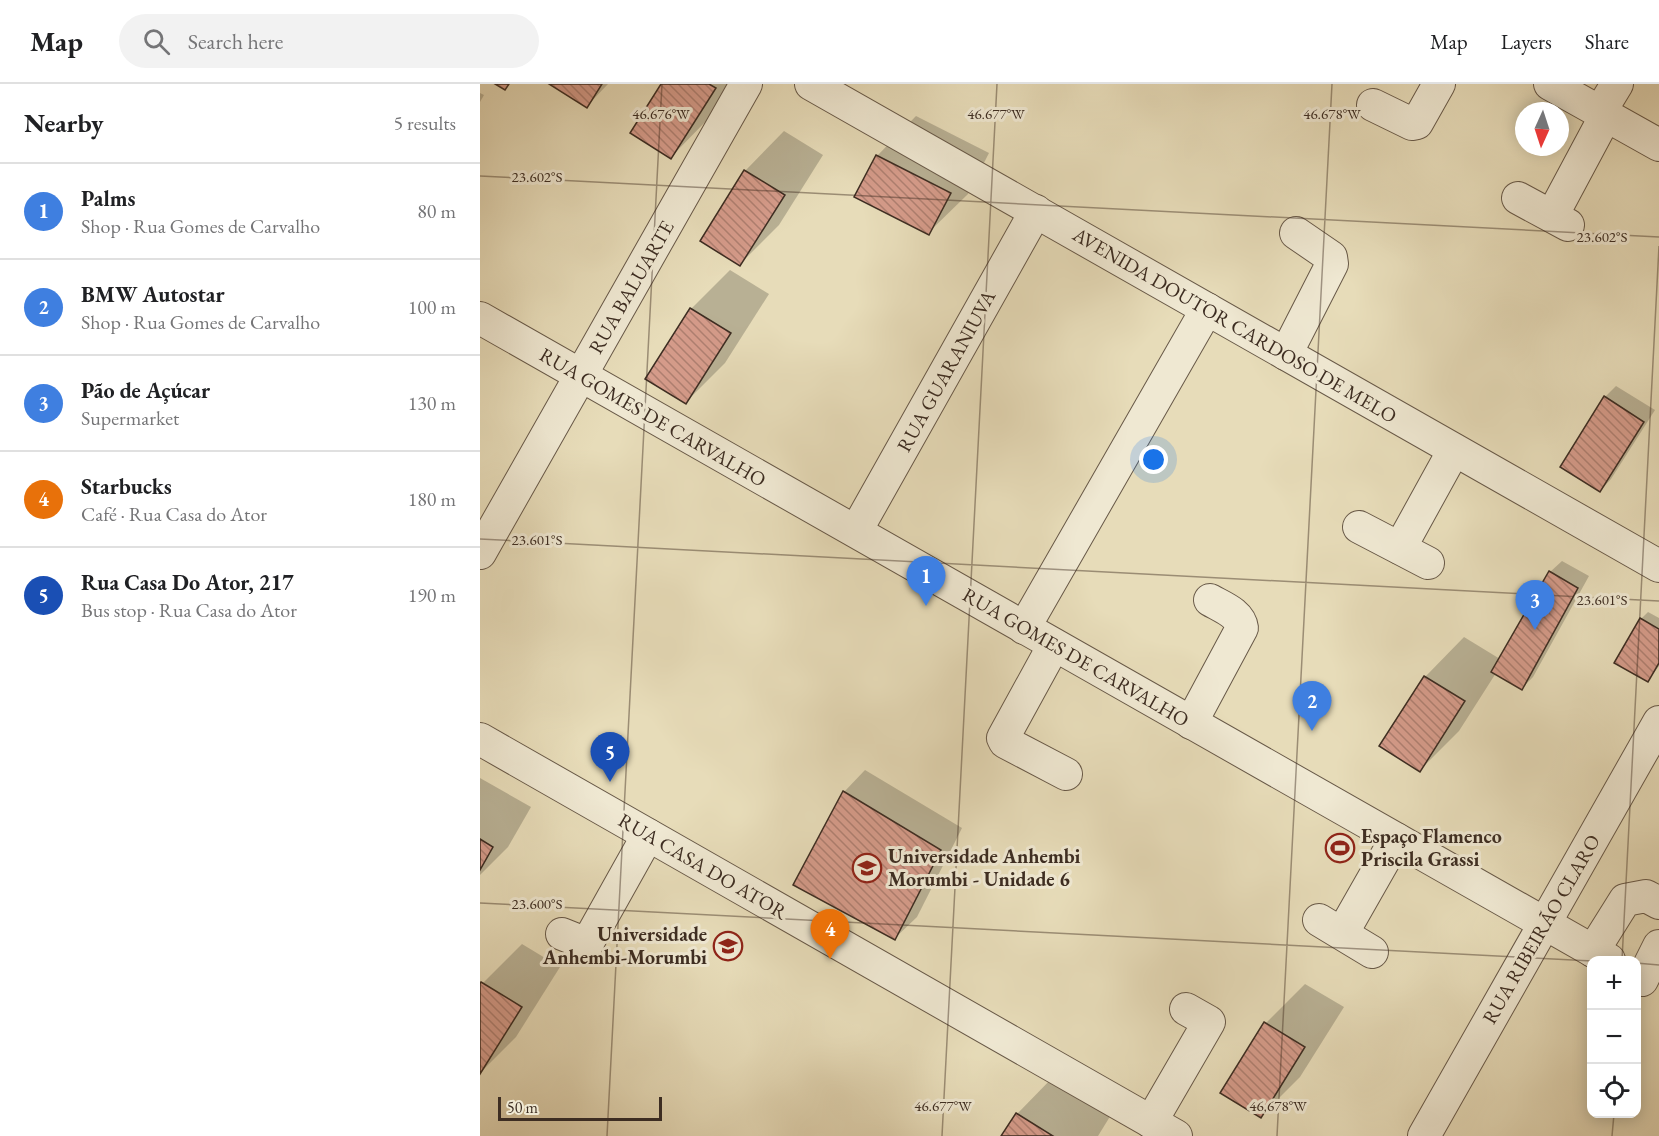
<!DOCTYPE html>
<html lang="en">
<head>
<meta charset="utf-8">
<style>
  :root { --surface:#fff; --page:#f2f2f2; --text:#202124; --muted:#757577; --line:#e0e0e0; --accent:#8f2418 }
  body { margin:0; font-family:"EB Garamond",serif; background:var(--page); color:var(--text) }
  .controls { position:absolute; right:18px; bottom:18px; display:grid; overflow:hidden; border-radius:12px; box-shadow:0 3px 15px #0003 }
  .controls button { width:54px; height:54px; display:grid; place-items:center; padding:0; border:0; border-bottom:2px solid var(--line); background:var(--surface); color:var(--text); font:30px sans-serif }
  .compass { position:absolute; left:1035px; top:18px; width:54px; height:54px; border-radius:50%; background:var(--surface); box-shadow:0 3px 15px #0003; rotate:183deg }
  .scale { position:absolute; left:18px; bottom:15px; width:164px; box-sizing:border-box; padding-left:6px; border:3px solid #3d2d22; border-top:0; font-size:16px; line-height:21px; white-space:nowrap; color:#3d2d22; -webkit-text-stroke:4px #efe8d2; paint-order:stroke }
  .you { position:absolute; left:674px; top:376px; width:21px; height:21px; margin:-15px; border:4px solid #fff; border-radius:50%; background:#1a73e8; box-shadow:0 0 0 9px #1a73e833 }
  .badge { display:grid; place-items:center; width:39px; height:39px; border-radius:50%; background:var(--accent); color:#fff; font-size:20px; font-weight:700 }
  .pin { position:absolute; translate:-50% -50px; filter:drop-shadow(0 2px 3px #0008) }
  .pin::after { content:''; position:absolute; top:32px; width:21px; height:18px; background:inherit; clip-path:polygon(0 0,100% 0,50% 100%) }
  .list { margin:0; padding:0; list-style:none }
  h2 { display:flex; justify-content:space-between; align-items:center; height:78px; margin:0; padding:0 24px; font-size:26px }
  h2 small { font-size:20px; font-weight:400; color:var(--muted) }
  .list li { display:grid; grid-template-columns:39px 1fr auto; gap:18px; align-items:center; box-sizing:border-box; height:96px; padding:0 24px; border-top:2px solid var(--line) }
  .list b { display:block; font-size:22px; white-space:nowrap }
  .list p { margin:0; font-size:20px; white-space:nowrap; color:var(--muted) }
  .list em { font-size:20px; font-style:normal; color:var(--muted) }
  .icon { flex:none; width:33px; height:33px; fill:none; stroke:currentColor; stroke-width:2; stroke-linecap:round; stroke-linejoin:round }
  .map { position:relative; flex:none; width:1179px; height:1052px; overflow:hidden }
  header { display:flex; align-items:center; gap:36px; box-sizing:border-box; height:84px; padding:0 30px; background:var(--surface); border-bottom:2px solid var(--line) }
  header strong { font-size:28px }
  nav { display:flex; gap:33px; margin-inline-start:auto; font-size:21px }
  .search { width:420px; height:54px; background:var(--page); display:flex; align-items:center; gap:15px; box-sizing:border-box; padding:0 21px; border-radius:33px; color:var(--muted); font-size:22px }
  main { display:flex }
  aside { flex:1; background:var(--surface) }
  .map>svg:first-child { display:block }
</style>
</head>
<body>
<header>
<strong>Map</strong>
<div class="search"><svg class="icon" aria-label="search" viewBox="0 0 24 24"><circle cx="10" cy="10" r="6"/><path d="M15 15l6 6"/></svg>Search here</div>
<nav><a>Map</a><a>Layers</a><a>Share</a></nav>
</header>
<main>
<aside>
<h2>Nearby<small>5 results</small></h2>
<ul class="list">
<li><span class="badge" style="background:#3f7fe0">1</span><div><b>Palms</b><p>Shop · Rua Gomes de Carvalho</p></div><em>80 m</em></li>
<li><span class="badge" style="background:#3f7fe0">2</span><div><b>BMW Autostar</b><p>Shop · Rua Gomes de Carvalho</p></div><em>100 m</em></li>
<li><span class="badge" style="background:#3f7fe0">3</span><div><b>Pão de Açúcar</b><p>Supermarket</p></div><em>130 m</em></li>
<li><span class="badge" style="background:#e8710a">4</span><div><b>Starbucks</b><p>Café · Rua Casa do Ator</p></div><em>180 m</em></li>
<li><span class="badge" style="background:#1a4fb4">5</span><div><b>Rua Casa Do Ator, 217</b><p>Bus stop · Rua Casa do Ator</p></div><em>190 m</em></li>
</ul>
</aside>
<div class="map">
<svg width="1179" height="1052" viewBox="0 0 1179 1052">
  <defs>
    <pattern id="building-back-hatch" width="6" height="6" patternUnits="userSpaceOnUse" patternTransform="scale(1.5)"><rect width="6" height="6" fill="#d59b8a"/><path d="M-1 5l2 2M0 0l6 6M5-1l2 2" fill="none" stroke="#ae7f70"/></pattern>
  </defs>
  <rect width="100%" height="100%" fill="#e7dcb9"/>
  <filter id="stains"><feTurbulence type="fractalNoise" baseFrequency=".00333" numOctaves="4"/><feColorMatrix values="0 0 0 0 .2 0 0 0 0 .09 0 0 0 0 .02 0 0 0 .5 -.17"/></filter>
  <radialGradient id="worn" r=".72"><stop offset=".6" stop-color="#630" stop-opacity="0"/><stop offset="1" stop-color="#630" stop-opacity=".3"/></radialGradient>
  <!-- shadow -->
  <g fill="#0003">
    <polygon points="72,0 128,0 107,22"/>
    <polygon points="183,0 251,0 230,33 191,73"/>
    <polygon points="0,9 4,11 0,18"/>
    <polygon points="436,32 509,69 488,110 448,149 397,72"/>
    <polygon points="304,47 343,71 299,141 260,180 265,87"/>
    <polygon points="250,186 289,210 245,279 206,318 211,225"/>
    <polygon points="1136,302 1175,326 1131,395 1120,407 1125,313"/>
    <polygon points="1082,477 1109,492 1053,593 1042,604 1016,589 979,647 940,686 902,662 945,593 984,553 1020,575 1070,488"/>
    <polygon points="1168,528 1179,534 1179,582 1168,596 1161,535"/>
    <polygon points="385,686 482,744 437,833 415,854 315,800 364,708"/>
    <polygon points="0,694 51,723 28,763 0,791"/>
    <polygon points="42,860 80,883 36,953 0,989 0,902"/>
    <polygon points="825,900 864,923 820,993 781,1032 786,939"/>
    <polygon points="576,990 634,1026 618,1052 523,1052 537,1030"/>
  </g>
  <!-- building -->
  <g fill="url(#building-back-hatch)" stroke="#3d2d22" stroke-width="1.5">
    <polygon points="15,0 29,0 25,6"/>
    <polygon points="69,0 122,0 107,24"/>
    <polygon points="181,0 229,0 236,4 191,75 150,49"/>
    <polygon points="396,71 471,109 449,151 374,113"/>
    <polygon points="264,86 305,111 260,182 220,157"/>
    <polygon points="210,224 251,249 206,320 165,295"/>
    <polygon points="1124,312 1164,338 1120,408 1080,383"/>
    <polygon points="1069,487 1098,504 1042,606 1011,588"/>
    <polygon points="1160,534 1179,545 1179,579 1168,598 1134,579"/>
    <polygon points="944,592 985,617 940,688 899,662"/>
    <polygon points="363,707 461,766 415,856 313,801"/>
    <polygon points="0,755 13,763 0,786"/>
    <polygon points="1,898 42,923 0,990 0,900"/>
    <polygon points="784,938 825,963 781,1034 740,1009"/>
    <polygon points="536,1029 573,1052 521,1052"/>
  </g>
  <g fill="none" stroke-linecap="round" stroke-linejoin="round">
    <!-- minor casing -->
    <g stroke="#685948" stroke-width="34">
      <g id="minor">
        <polyline points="331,0 1179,482"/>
        <polyline points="1070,0 1179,61"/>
        <polyline points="893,21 932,40 937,39 959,0"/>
        <polyline points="1120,28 1137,0"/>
        <polyline points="1038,114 1088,141"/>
        <polyline points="1072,132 1126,31"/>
        <polyline points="0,234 1129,876"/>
        <polyline points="806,270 852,180 851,173 816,149"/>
        <polyline points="879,443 948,479"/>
        <polyline points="376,447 556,127"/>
        <polyline points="920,464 974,366"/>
        <polyline points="0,469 266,0"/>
        <polyline points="544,544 727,225"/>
        <polyline points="574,561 523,654 525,658 586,690"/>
        <path d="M711,639L762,544C760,529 742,523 730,516"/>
        <polyline points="0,655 696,1052"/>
        <polyline points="839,836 892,868"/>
        <polyline points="863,848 916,755"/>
        <polyline points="82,850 107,860 168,751"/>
        <polyline points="1113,867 1145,816 1166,812 1179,819"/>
        <polyline points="1162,896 1179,862"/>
        <polyline points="671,1038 729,938 706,925"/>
        <polyline points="944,1052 1179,638"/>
      </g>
    </g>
    <!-- minor -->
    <use href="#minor" stroke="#efe8d2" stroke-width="32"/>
  </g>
  <!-- ticks -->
  <path fill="none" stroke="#3d2d22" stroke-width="1.5" stroke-opacity="0.45" d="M0,92L1179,153M0,455L1179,517M0,819L1112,877M1142,876L1179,162M1156,879L1179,881M127,1052L182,0M462,1052L517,0M797,1052L852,0M1132,1052L1134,1030"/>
  <!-- icons -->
  <defs>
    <g id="stadium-ring" transform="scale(1.5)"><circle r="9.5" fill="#efe8d2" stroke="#8f2418" stroke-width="1.5"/><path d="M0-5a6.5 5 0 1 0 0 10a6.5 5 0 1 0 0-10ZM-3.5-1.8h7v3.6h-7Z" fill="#8f2418"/></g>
    <g id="university-ring" transform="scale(1.5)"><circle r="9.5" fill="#efe8d2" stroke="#8f2418" stroke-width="1.5"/><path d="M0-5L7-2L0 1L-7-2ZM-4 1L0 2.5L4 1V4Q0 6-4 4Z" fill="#8f2418"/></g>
  </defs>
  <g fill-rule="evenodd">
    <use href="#stadium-ring" x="860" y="764"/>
    <use href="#university-ring" x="387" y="784"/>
    <use href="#university-ring" x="248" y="862"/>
  </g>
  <g text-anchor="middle" stroke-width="6" stroke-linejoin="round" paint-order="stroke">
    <!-- street labels -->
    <g font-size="20" fill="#3d2d22" stroke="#efe8d2">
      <text transform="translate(151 203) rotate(-60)" y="7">RUA BALUARTE</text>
      <text transform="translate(755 241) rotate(30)" y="7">AVENIDA DOUTOR CARDOSO DE MELO</text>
      <text transform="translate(466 287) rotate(-61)" y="7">RUA GUARANIUVA</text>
      <text transform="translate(173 333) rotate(30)" y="7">RUA GOMES DE CARVALHO</text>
      <text transform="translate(596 573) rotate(30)" y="7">RUA GOMES DE CARVALHO</text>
      <text transform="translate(223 782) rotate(30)" y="7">RUA CASA DO ATOR</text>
      <text transform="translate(1061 845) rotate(-60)" y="7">RUA RIBEIRÃO CLARO</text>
    </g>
    <!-- poi labels -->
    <g font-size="20" font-weight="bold" fill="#3d2d22" stroke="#efe8d2" text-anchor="start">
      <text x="881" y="759">Espaço Flamenco<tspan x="881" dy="23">Priscila Grassi</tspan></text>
      <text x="408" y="779">Universidade Anhembi<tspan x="408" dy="23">Morumbi - Unidade 6</tspan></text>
      <text x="227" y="857" text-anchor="end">Universidade<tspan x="227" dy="23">Anhembi-Morumbi</tspan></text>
    </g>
  </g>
  <g font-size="15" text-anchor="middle" fill="#3d2d22" stroke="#efe8d2" stroke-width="6" stroke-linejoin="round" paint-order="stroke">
    <text x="852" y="35">46.678°W</text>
    <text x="181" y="35">46.676°W</text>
    <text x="516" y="35">46.677°W</text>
    <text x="57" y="98">23.602°S</text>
    <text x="1122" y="158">23.602°S</text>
    <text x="57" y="461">23.601°S</text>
    <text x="1122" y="521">23.601°S</text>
    <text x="57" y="825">23.600°S</text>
    <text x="463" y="1027">46.677°W</text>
    <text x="798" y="1027">46.678°W</text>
  </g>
  <rect width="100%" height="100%" filter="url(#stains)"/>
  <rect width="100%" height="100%" fill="url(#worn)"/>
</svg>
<div class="controls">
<button>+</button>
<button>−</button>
<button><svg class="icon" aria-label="locate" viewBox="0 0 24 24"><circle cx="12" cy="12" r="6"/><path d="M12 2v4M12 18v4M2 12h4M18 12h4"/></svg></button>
</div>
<svg class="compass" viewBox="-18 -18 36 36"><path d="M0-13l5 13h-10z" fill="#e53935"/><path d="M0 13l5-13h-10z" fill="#757577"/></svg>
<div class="scale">50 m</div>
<div class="you"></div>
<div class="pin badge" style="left:446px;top:522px;background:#3f7fe0">1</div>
<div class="pin badge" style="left:832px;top:647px;background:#3f7fe0">2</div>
<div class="pin badge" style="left:1055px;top:546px;background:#3f7fe0">3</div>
<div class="pin badge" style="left:350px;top:875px;background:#e8710a">4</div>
<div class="pin badge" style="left:130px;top:698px;background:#1a4fb4">5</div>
</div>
</main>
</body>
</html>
